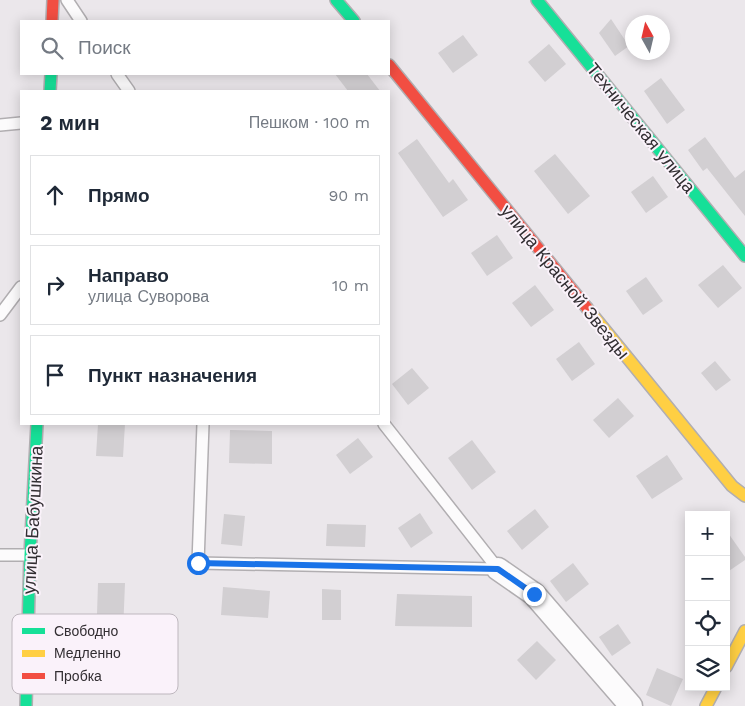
<!DOCTYPE html>
<html lang="ru">
<head>
<meta charset="utf-8">
<style>
  :root { --surface:#fff; --page:#f2f2f3; --text:#1f2937; --muted:#747a83; --line:#e0e1e3 }
  body { margin:0; font-family:"Work Sans",sans-serif; background:var(--page); color:var(--text) }
  .controls { position:absolute; right:15px; bottom:15px; display:grid; overflow:hidden; border-radius:0px; box-shadow:0 2px 12px #0003 }
  .controls button { width:45px; height:45px; display:grid; place-items:center; padding:0; border:0; border-bottom:1px solid var(--line); background:var(--surface); color:var(--text); font:25px sans-serif }
  .compass { position:absolute; left:625px; top:15px; width:45px; height:45px; border-radius:50%; background:var(--surface); box-shadow:0 2px 12px #0003; rotate:352deg }
  .stop { position:absolute; width:15px; height:15px; margin:-11px; border:4px solid #1a73e8; border-radius:50%; background:#fff }
  .stop.end { background:#1a73e8; border-color:#fff; box-shadow:0 1px 5px #0008 }
  .list { margin:0; padding:0; list-style:none }
  h2 { display:flex; justify-content:space-between; align-items:center; height:65px; margin:0; padding:0 20px; font-size:21px }
  h2 small { font-size:16px; font-weight:400; color:var(--muted) }
  .list li { display:grid; grid-template-columns:32px 1fr auto; gap:15px; align-items:center; box-sizing:border-box; height:80px; margin:0 10px 10px; padding:0 10px; border:1px solid var(--line); border-radius:0px }
  .list b { display:block; font-size:19px; white-space:nowrap }
  .list p { margin:0; font-size:16px; white-space:nowrap; color:var(--muted) }
  .list em { font-size:16px; font-style:normal; color:var(--muted) }
  .icon { flex:none; width:28px; height:28px; fill:none; stroke:currentColor; stroke-width:2; stroke-linecap:round; stroke-linejoin:round }
  .map { position:relative; flex:none; width:745px; height:706px; overflow:hidden }
  .search { position:absolute; background:var(--surface); box-shadow:0 2px 12px #0003; left:20px; top:20px; width:370px; height:55px; display:flex; align-items:center; gap:12px; box-sizing:border-box; padding:0 18px; border-radius:0px; color:var(--muted); font-size:19px }
  .panel { position:absolute; background:var(--surface); box-shadow:0 2px 12px #0003; left:20px; top:90px; width:370px; height:335px; border-radius:0px }
  .map>svg:first-child { display:block }
</style>
</head>
<body>
<div class="map">
<svg width="745" height="706" viewBox="0 0 745 706">
  <rect width="100%" height="100%" fill="#ebe7eb"/>
  <!-- building -->
  <g fill="#d2cfd2">
    <polygon points="611,19 629,46 615,56 599,33"/>
    <polygon points="463,35 478,55 453,73 438,53"/>
    <polygon points="549,44 566,64 545,82 528,62"/>
    <polygon points="335,74 367,74 380,91 348,91"/>
    <polygon points="661,78 685,110 667,124 644,91"/>
    <polygon points="705,137 735,178 745,170 745,216 707,168 703,171 688,150"/>
    <polygon points="417,139 449,183 453,179 468,200 443,217 398,153"/>
    <polygon points="555,154 590,196 568,214 534,171"/>
    <polygon points="653,176 668,197 646,213 631,192"/>
    <polygon points="497,235 513,258 487,276 471,253"/>
    <polygon points="723,265 742,288 718,308 698,285"/>
    <polygon points="646,277 663,301 643,315 626,291"/>
    <polygon points="535,285 554,310 531,327 512,303"/>
    <polygon points="579,342 595,364 572,381 556,359"/>
    <polygon points="715,361 731,380 716,391 701,373"/>
    <polygon points="412,368 429,388 408,405 392,384"/>
    <polygon points="618,398 634,416 609,438 593,420"/>
    <polygon points="98,424 125,424 123,457 96,456"/>
    <polygon points="230,430 272,431 272,464 229,463"/>
    <polygon points="358,438 373,457 350,474 336,455"/>
    <polygon points="472,440 496,472 472,490 448,458"/>
    <polygon points="667,455 683,479 652,499 636,476"/>
    <polygon points="535,509 549,527 522,550 507,531"/>
    <polygon points="420,513 433,533 411,548 398,528"/>
    <polygon points="224,514 245,516 242,546 221,544"/>
    <polygon points="327,524 366,525 365,547 326,546"/>
    <polygon points="726,530 745,557 745,560 726,573"/>
    <polygon points="573,563 589,584 566,602 550,581"/>
    <polygon points="98,583 125,583 121,681 88,678 90,645 96,645"/>
    <polygon points="223,587 270,591 268,618 221,615"/>
    <polygon points="322,589 341,590 341,620 322,620"/>
    <polygon points="397,594 472,596 472,627 395,626"/>
    <polygon points="618,624 631,643 612,656 599,637"/>
    <polygon points="537,641 556,660 536,680 517,660"/>
    <polygon points="657,668 683,679 671,706 646,695"/>
  </g>
  <g fill="none" stroke-linecap="round" stroke-linejoin="round">
    <!-- lane casing -->
    <g stroke="#b1aeb1" stroke-width="14">
      <g id="lane">
        <polyline points="67,0 81,21"/>
        <polyline points="117,74 129,91"/>
        <polyline points="0,125 21,123"/>
        <polyline points="0,315 21,287"/>
        <polyline points="203,424 198,563 498,569"/>
        <polyline points="384,424 498,569"/>
        <polyline points="0,555 30,555"/>
      </g>
    </g>
    <!-- street casing -->
    <g stroke="#b1aeb1" stroke-width="25">
      <polyline id="street" points="498,569 534,594 631,706"/>
    </g>
    <!-- fast casing -->
    <g stroke="#b1aeb1" stroke-width="14">
      <g id="fast">
        <polyline points="336,0 354,21"/>
        <polyline points="537,0 745,256"/>
        <polyline points="50,91 51,74"/>
        <polyline points="26,706 30,555 37,424"/>
      </g>
    </g>
    <!-- slow casing -->
    <g stroke="#b1aeb1" stroke-width="14">
      <g id="slow">
        <polyline points="587,308 732,486 745,496"/>
        <polyline points="726,667 745,631"/>
        <polyline points="706,706 716,687"/>
      </g>
    </g>
    <!-- jam casing -->
    <g stroke="#b1aeb1" stroke-width="14">
      <g id="jam">
        <polyline points="52,21 53,0"/>
        <polyline points="389,65 587,308"/>
      </g>
    </g>
    <!-- lane -->
    <use href="#lane" stroke="#fcfbfc" stroke-width="11"/>
    <!-- street -->
    <use href="#street" stroke="#fcfbfc" stroke-width="22"/>
    <!-- fast -->
    <use href="#fast" stroke="#16e098" stroke-width="11"/>
    <!-- slow -->
    <use href="#slow" stroke="#ffcf43" stroke-width="11"/>
    <!-- jam -->
    <use href="#jam" stroke="#f24e42" stroke-width="11"/>
  </g>
  <g fill="none" stroke-linecap="round" stroke-linejoin="round">
    <!-- route -->
    <polyline stroke="#1a73e8" stroke-width="6" points="198,563 498,569 534,594"/>
  </g>
  <g text-anchor="middle" stroke-width="4" stroke-linejoin="round" paint-order="stroke">
    <!-- street labels -->
    <g font-size="18" fill="#322e32" stroke="#faf2fa">
      <text transform="translate(641 128) rotate(51)" y="6">Техническая улица</text>
      <text transform="translate(565 282) rotate(51)" y="6">улица Красной Звезды</text>
      <text transform="translate(33 520) rotate(-87)" y="6">улица Бабушкина</text>
    </g>
  </g>
  <!-- legend -->
  <rect x="12" y="614" width="166" height="80" rx="8" fill="#faf2fa" stroke="#beb7be" stroke-width="1"/>
  <rect x="22" y="628" width="23" height="6" fill="#16e098"/>
  <rect x="22" y="650" width="23" height="7" fill="#ffcf43"/>
  <rect x="22" y="673" width="23" height="6" fill="#f24e42"/>
  <g font-size="14" fill="#322e32">
    <text x="54" y="636">Свободно</text>
    <text x="54" y="658">Медленно</text>
    <text x="54" y="681">Пробка</text>
  </g>
</svg>
<div class="controls">
<button>+</button>
<button>−</button>
<button><svg class="icon" aria-label="locate" viewBox="0 0 24 24"><circle cx="12" cy="12" r="6"/><path d="M12 2v4M12 18v4M2 12h4M18 12h4"/></svg></button>
<button><svg class="icon" aria-label="layers" viewBox="0 0 24 24"><path d="M12 4l9 5-9 5-9-5zM3 14l9 5 9-5"/></svg></button>
</div>
<svg class="compass" viewBox="-18 -18 36 36"><path d="M0-13l5 13h-10z" fill="#e53935"/><path d="M0 13l5-13h-10z" fill="#747a83"/></svg>
<div class="stop" style="left:198px;top:563px"></div>
<div class="stop end" style="left:534px;top:594px"></div>
<div class="search"><svg class="icon" aria-label="search" viewBox="0 0 24 24"><circle cx="10" cy="10" r="6"/><path d="M15 15l6 6"/></svg>Поиск</div>
<section class="panel">
<h2>2 мин<small>Пешком · 100 m</small></h2>
<ul class="list">
<li><svg class="icon" aria-label="ahead" viewBox="0 0 24 24"><path d="M12 20V5M6 11l6-6 6 6"/></svg><div><b>Прямо</b></div><em>90 m</em></li>
<li><svg class="icon" aria-label="right" viewBox="0 0 24 24"><path d="M7 20v-9h11M14 6l5 5-5 5"/></svg><div><b>Направо</b><p>улица Суворова</p></div><em>10 m</em></li>
<li><svg class="icon" aria-label="arrive" viewBox="0 0 24 24"><path d="M6 21V4h12l-3 4 3 4H6"/></svg><div><b>Пункт назначения</b></div></li>
</ul>
</section>
</div>
</body>
</html>
